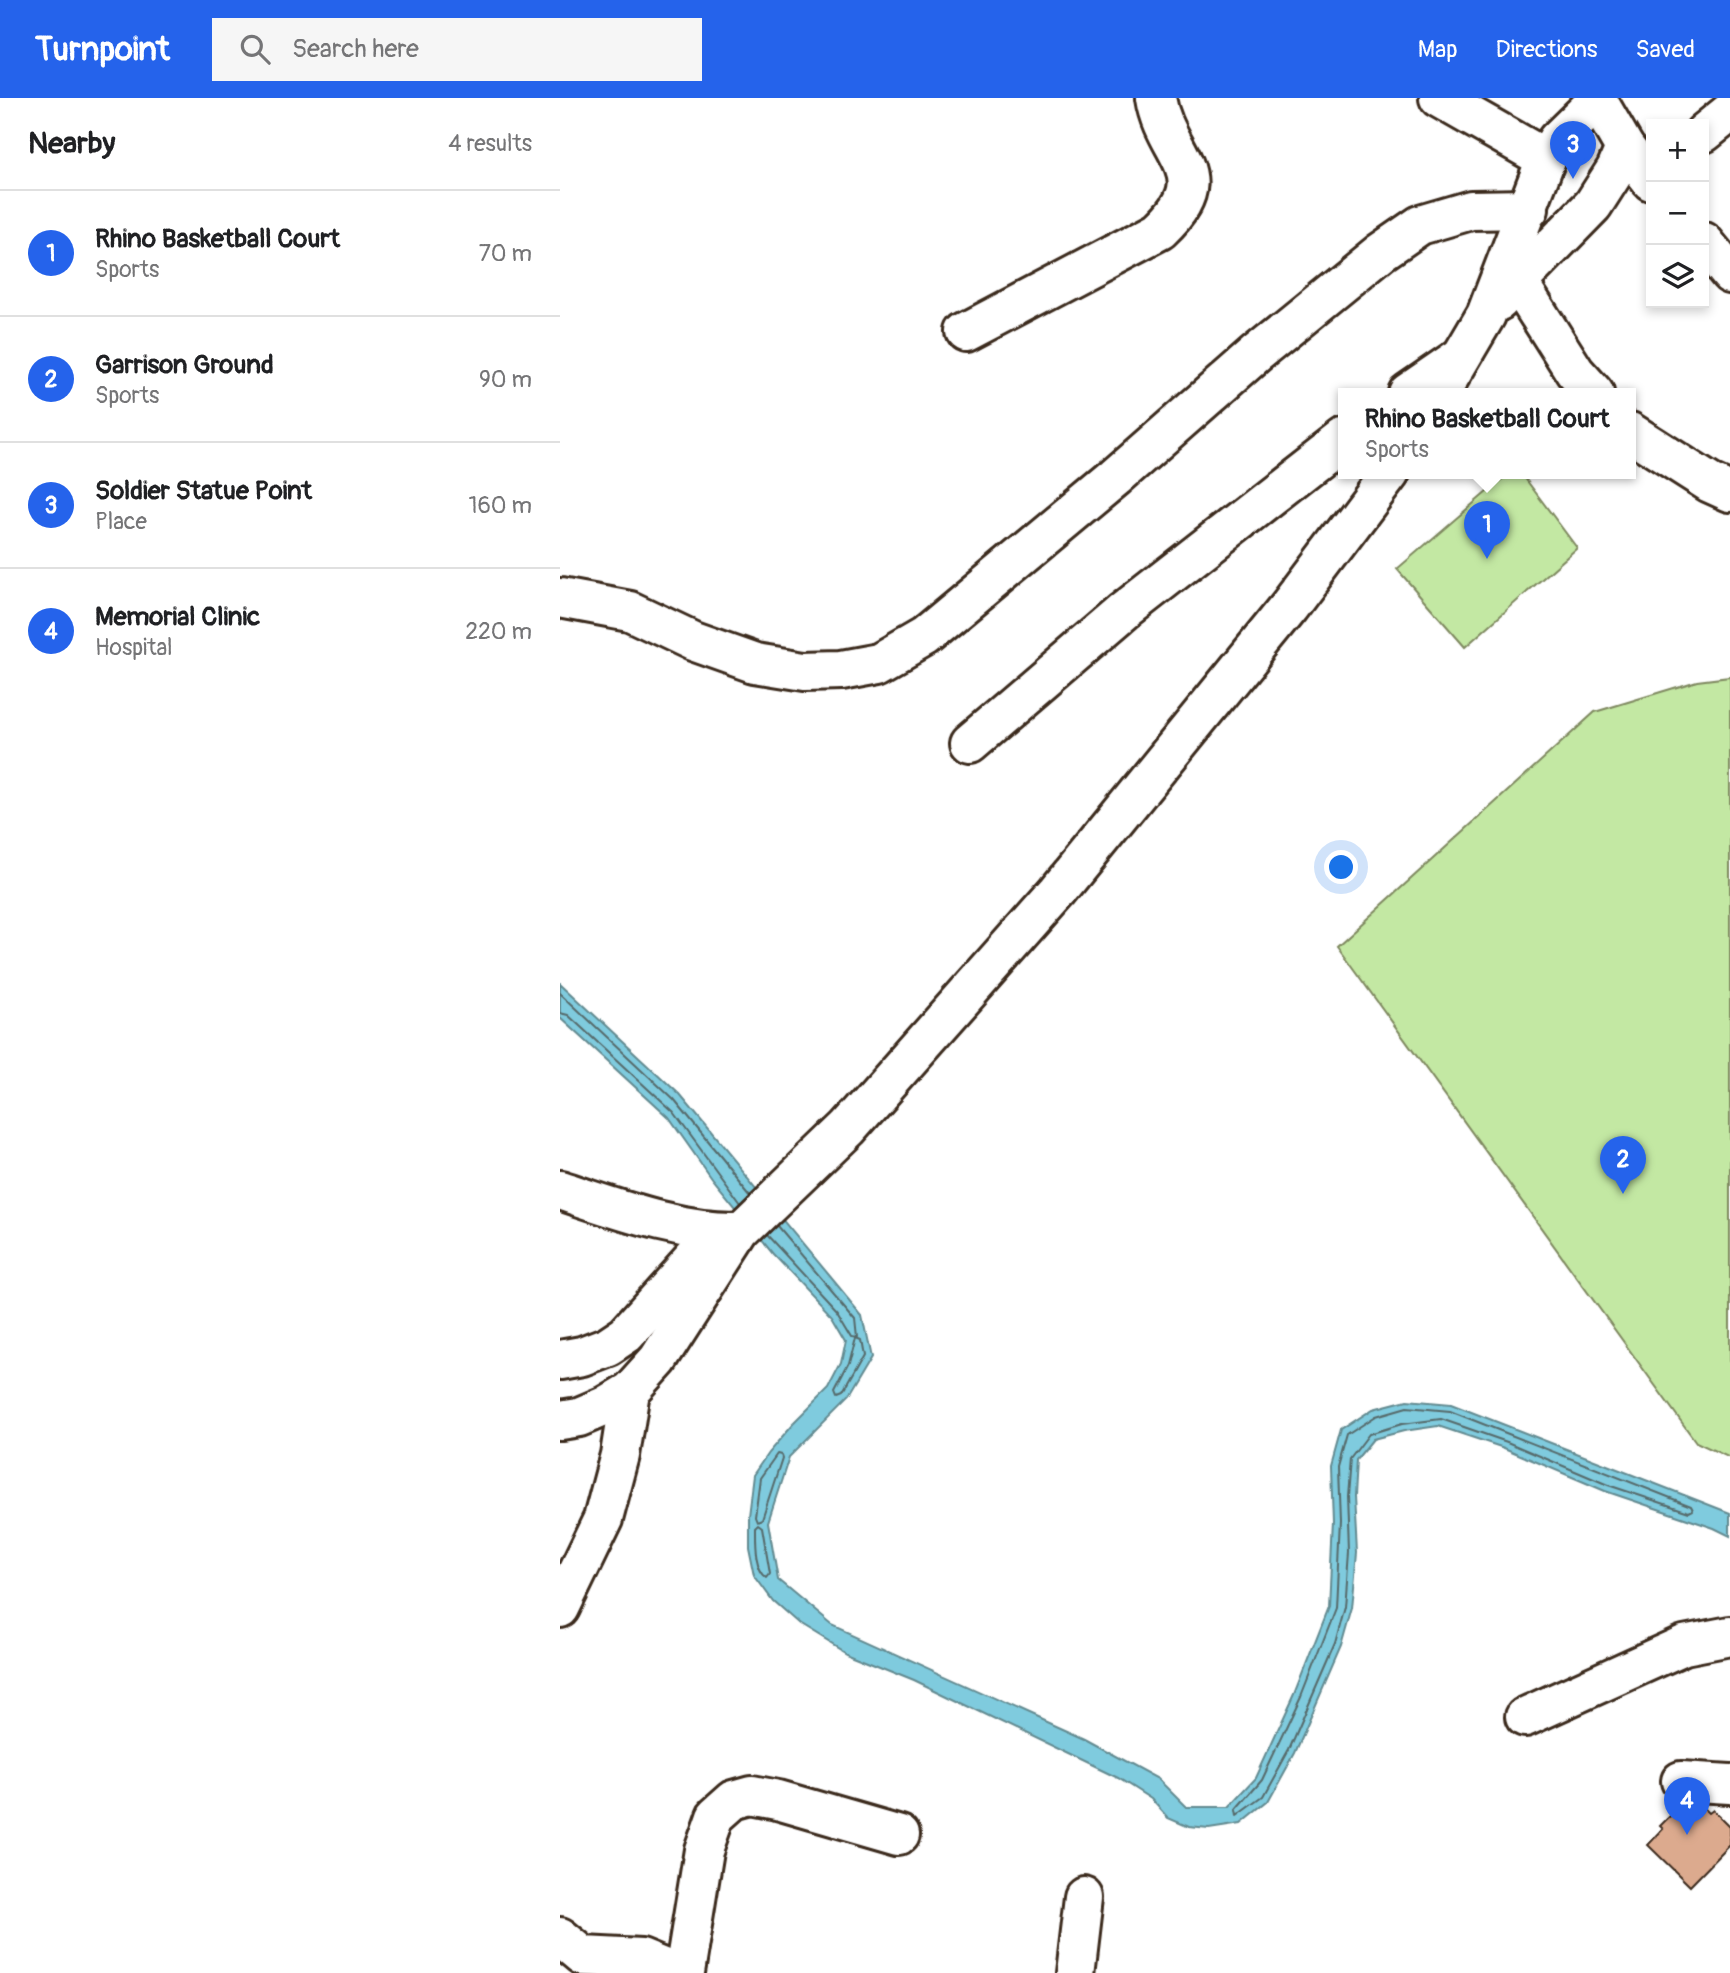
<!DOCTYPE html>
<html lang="en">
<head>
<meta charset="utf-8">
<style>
  :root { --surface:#fff; --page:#f6f6f6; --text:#202124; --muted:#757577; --line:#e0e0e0; --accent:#2563eb }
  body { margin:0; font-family:Pangolin,sans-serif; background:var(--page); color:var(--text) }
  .controls { position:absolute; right:21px; top:21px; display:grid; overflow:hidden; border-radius:0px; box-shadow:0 4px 10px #0003 }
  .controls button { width:63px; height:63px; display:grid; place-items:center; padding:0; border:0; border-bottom:2px solid var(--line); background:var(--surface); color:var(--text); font:35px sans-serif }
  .you { position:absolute; left:782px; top:770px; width:24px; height:24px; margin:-18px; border:5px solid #fff; border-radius:50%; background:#1a73e8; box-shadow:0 0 0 10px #1a73e833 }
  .badge { display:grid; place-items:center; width:46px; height:46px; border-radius:50%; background:var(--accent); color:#fff; font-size:23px; font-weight:700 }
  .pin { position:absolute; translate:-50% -58px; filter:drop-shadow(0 2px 4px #0008) }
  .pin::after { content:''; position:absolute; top:37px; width:24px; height:21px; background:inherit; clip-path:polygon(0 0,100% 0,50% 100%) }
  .popup { position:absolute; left:778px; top:290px; width:298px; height:91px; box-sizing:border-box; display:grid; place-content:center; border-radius:0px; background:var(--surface); filter:drop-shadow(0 2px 5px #0005); font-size:23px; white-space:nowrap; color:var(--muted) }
  .popup b { font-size:26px; color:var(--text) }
  .popup::after { content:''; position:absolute; left:50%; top:100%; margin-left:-14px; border:14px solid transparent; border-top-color:var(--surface) }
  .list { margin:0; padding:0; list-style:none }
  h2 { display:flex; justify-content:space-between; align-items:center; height:91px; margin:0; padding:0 28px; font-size:30px }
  h2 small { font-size:23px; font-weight:400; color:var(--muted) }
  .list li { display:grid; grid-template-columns:46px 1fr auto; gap:21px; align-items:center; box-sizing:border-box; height:126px; padding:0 28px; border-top:2px solid var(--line) }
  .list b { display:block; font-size:26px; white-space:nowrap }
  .list p { margin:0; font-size:23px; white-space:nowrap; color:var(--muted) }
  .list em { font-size:23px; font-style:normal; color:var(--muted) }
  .icon { flex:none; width:38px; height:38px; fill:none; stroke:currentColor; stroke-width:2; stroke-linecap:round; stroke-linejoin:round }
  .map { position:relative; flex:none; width:1170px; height:1875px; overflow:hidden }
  header { display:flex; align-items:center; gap:42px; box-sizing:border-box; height:98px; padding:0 35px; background:var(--accent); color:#fff }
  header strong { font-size:33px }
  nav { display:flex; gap:38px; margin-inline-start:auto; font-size:24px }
  .search { width:490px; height:63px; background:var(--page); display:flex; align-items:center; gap:18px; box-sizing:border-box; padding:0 24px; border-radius:0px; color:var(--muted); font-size:26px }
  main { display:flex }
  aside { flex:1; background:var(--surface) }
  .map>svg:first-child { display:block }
</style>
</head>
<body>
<header>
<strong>Turnpoint</strong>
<div class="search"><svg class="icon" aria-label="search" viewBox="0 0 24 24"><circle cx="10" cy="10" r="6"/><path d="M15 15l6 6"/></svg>Search here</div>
<nav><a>Map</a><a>Directions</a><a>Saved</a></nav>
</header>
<main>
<aside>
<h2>Nearby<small>4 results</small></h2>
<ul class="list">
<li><span class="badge">1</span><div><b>Rhino Basketball Court</b><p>Sports</p></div><em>70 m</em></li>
<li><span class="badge">2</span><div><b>Garrison Ground</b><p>Sports</p></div><em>90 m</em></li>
<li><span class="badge">3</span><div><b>Soldier Statue Point</b><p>Place</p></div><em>160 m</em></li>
<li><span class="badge">4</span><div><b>Memorial Clinic</b><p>Hospital</p></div><em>220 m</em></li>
</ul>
</aside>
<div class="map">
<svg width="1170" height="1875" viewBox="0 0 1170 1875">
  <rect width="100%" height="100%" fill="#fff"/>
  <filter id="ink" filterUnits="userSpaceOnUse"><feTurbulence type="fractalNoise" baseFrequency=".0143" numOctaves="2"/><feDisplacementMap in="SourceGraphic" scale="14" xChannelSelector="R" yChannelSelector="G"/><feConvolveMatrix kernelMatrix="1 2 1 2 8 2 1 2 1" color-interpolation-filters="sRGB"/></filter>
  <g filter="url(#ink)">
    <!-- green -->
    <g fill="#c3e8a3" stroke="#7f8960" stroke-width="2">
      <polygon points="949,375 961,375 1017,450 905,549 837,471"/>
      <polygon points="1170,579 1170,1360 1136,1344 777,848 1035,614 1137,583"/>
    </g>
    <!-- water -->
    <polygon fill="#7fcbde" stroke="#648b91" stroke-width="2" points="0,885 120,997 302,1217 311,1260 286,1302 229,1359 208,1424 218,1482 272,1527 524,1641 598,1681 626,1709 669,1709 696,1680 734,1597 769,1508 773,1426 771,1368 781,1332 813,1311 847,1302 891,1306 1170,1415 1170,1438 1154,1430 1045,1393 944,1350 878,1328 844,1333 813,1341 796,1362 794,1399 797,1455 792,1510 781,1549 735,1655 708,1704 681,1726 649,1731 629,1729 608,1720 591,1701 558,1680 354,1582 285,1554 239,1526 213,1503 194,1477 188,1448 188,1417 193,1377 208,1355 233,1326 268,1291 281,1266 286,1242 272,1218 213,1156 152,1081 109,1020 0,920"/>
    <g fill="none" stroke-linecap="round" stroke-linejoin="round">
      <!-- shore -->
      <g stroke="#566a6b" stroke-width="2">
        <polyline points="0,895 114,1002 190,1095"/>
        <polyline points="0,915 8,917 114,1015 180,1105"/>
        <polyline points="207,1137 277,1213 292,1238 297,1239 295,1220 217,1128"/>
        <polygon points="295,1240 300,1242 303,1259 281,1298 276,1300 274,1295 288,1268"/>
        <polygon points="847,1309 890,1313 1131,1408 1133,1412 1129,1414 1048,1387 947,1344 881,1321 842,1326 809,1336 790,1361 787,1399 789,1455 785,1509 775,1546 729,1652 703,1699 677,1718 676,1712 702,1682 741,1599 776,1510 780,1426 778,1369 787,1337 816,1318"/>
        <polygon points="217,1356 221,1357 222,1360 202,1421 197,1423 195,1418 200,1380"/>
        <path d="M198,1426L202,1429L210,1476L207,1480C194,1471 195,1445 195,1429Z"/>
      </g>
    </g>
    <!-- building -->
    <polygon fill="#dcaa8e" stroke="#3b2a1e" stroke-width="2" points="1134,1700 1149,1715 1153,1712 1170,1729 1170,1747 1130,1788 1088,1747 1103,1731 1100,1728 1116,1712 1119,1715"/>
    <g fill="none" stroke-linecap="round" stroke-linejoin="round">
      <!-- minor casing -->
      <g stroke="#3b2a1e" stroke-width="44">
        <g id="minor">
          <polyline points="879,0 986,61"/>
          <polyline points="1144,35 1170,14"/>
          <polyline points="958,184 1015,274 1034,295"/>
          <polyline points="939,203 1033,107 1056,71 1065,50"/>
          <path d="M406,234L600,132C660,76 605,58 596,0"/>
          <polyline points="848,295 896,262"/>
          <polyline points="880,295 926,217 986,61 997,42 1037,3"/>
          <polyline points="1070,334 1150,385 1170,394"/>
          <polyline points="0,500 70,513 133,543 195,565 245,573 281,572 319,565 364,539 556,379 696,256 821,154 860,127 911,112 969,111"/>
          <polyline points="410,645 564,513 783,342"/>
          <path d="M0,1092C58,1111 117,1134 179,1133"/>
          <polyline points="0,1262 22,1258 48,1248 66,1236 139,1155 170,1138"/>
          <polyline points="0,1322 19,1319 45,1308 70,1293 98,1262 181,1133 288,1030 498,793 729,509 830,375"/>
          <polyline points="0,1510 43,1421 60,1357 70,1293"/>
          <polyline points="965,1619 1124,1547 1170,1538"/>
          <polyline points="1121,1683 1170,1686"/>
          <polyline points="0,1839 23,1858 81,1861 115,1875"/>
          <polyline points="124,1875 144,1752 156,1718 174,1702 192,1697 218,1702 339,1737"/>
          <polyline points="515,1875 524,1799"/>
        </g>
      </g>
      <!-- highway casing -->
      <g stroke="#3b2a1e" stroke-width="44">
        <g id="highway">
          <polyline points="1036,0 1065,50 1091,83"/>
          <polyline points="1144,144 1170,176"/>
        </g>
      </g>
      <!-- minor -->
      <use href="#minor" stroke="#fff" stroke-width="38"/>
      <!-- highway -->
      <use href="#highway" stroke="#fff" stroke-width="38"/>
    </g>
  </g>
</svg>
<div class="controls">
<button>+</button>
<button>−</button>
<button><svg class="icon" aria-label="layers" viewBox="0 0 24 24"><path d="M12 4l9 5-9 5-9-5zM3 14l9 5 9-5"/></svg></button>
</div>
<div class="you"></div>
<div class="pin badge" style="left:927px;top:461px">1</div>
<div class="popup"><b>Rhino Basketball Court</b>Sports</div>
<div class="pin badge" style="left:1063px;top:1096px">2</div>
<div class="pin badge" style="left:1013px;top:81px">3</div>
<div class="pin badge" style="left:1127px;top:1737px">4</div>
</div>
</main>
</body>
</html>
